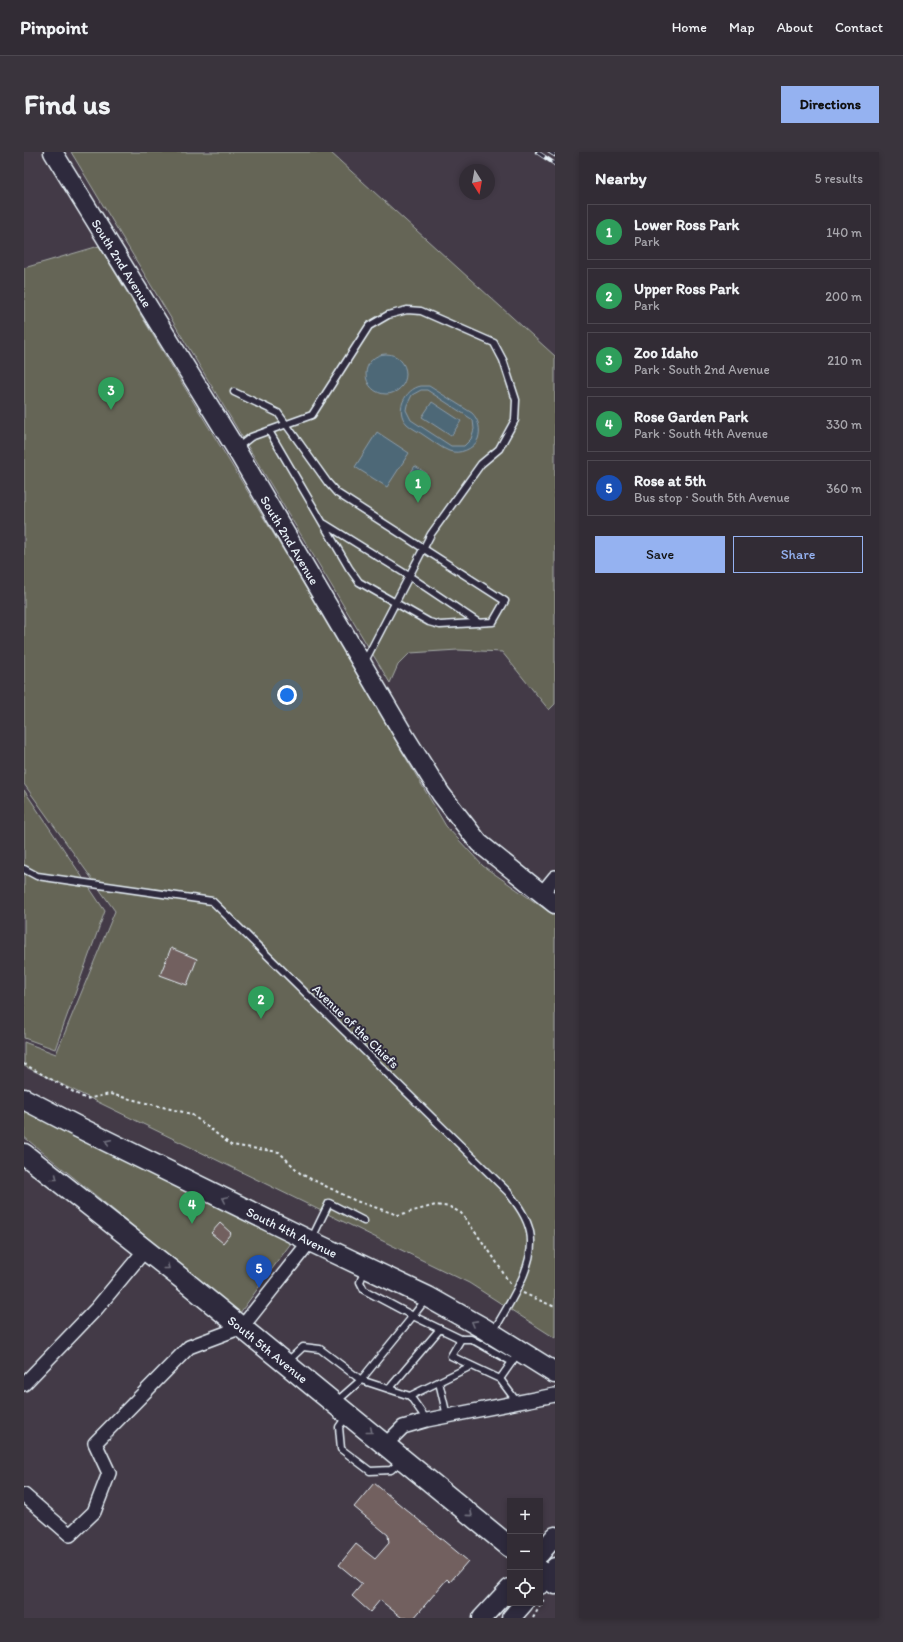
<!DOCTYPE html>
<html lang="en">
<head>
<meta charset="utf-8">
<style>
  :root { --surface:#322c35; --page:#3a343d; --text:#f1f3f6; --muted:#a8a7ad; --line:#4d4850; --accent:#95b2f1 }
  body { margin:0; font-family:Itim,sans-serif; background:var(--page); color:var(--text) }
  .controls { position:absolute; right:12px; bottom:12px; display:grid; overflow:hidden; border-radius:0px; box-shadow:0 2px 6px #0003 }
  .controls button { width:36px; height:36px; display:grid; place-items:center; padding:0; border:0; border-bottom:1px solid var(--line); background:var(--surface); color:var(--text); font:20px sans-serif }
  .compass { position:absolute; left:435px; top:12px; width:36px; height:36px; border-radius:50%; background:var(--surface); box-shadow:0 2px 6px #0003; rotate:169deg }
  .you { position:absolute; left:263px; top:543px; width:14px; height:14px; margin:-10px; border:3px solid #fff; border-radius:50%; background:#1a73e8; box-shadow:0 0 0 6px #1a73e833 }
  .badge { display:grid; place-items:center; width:26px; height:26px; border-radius:50%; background:var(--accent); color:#fff; font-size:13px; font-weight:700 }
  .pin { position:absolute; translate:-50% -33px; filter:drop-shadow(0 1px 2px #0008) }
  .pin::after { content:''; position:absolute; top:21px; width:14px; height:12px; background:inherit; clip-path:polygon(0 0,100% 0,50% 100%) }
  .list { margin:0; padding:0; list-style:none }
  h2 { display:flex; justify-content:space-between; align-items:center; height:52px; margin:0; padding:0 16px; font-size:17px }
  h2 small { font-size:13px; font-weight:400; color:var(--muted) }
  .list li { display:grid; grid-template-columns:26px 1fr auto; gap:12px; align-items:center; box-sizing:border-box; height:56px; margin:0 8px 8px; padding:0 8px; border:1px solid var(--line); border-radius:0px }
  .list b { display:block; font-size:15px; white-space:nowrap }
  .list p { margin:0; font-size:13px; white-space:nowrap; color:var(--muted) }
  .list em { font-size:13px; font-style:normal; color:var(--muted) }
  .actions { display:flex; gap:8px; padding:12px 16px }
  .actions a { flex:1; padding:9px 0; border:1px solid var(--accent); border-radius:0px; text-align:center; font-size:14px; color:var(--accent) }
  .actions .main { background:var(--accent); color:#111 }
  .icon { flex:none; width:22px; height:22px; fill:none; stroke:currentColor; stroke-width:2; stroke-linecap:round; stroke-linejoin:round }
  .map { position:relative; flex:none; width:531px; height:1466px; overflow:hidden; border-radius:0px }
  header { display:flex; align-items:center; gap:24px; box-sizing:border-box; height:56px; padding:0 20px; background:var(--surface); border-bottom:1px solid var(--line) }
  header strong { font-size:19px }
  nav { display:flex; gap:22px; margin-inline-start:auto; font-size:14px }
  .intro { display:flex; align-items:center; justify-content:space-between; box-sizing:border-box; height:96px; padding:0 24px }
  h1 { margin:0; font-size:28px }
  .button { padding:10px 18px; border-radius:0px; background:var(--accent); color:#111; font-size:14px; font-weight:700 }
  main { display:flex; gap:24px; padding:0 24px }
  aside { flex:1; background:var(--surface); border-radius:0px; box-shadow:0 2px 6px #0003 }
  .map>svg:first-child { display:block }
</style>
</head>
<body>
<header>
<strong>Pinpoint</strong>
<nav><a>Home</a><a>Map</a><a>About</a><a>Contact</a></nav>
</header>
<div class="intro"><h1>Find us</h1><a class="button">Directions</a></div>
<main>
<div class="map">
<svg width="531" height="1466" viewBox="0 0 531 1466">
  <rect width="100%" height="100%" fill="#433a47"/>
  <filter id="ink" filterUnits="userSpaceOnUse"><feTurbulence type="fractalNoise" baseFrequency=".025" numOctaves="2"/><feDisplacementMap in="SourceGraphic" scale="8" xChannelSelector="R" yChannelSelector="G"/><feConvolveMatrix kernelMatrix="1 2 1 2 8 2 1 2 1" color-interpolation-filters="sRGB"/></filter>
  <g filter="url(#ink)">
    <!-- green -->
    <g fill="#656557" stroke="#a6aba8">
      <polygon points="47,0 306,0 531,204 531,552 525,558 478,500 434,498 386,501 374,513 366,531"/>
      <polygon points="75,94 261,401 422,674 459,714 531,764 531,1186 445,1131 0,914 0,890 32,902 91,759 0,632 0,116"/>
      <polygon points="0,638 81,759 31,897 0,886"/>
      <polygon points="0,953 267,1091 216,1161 0,985"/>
    </g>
    <!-- water -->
    <g fill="#4e6777" stroke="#8c9eab" fill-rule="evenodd">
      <circle cx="362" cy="222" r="20"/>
      <path d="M397,234H405L448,261C455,268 457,278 454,287C450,297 435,303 425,299C417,296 409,289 401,284C396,280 388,277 383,272C370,259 381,237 397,234ZM397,238H403L449,268L450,277L447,287L440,294H427L387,268L382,258L383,253L388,243Z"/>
      <polygon points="408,250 437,269 427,284 398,265"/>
      <polygon points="353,280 385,301 363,335 331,315"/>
      <polygon points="391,314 402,321 398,328 387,320"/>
    </g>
    <!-- building -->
    <g fill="#72605f" stroke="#e8f1f8">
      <polygon points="147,796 173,807 163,833 136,823"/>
      <polygon points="196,1071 207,1081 199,1091 187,1081"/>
      <polygon points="350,1331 444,1409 426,1430 423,1427 390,1466 378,1466 356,1448 346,1460 328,1444 338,1432 315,1413 332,1392 351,1407 365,1391 364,1383 330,1355"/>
    </g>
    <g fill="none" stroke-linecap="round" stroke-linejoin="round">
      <!-- lane casing -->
      <g stroke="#e8f1f8" stroke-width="9">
        <g id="lane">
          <polyline points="210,240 254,261 304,331 313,341 481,449 469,470 416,473 405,470 335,430 325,416 245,279"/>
          <polyline points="213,296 227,285 288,263 345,174 364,163 383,158 397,159 470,191 479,208 492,248 491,268 475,297 457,312 407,382 341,509"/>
          <polyline points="301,372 385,424 455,471"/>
          <path d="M0,717L13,724L188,749L484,1040C493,1052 503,1065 506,1080C513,1112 484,1153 469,1180"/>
          <polyline points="288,1086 305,1051 340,1069"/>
          <polyline points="402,1147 389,1164 437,1187"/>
          <polyline points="263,1210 279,1195 296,1197 337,1228 389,1164 340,1138 336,1130 341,1117"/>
          <polyline points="488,1210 447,1187 437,1187 427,1204 476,1227 493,1250"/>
          <polyline points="476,1227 490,1207"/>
          <polyline points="415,1230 423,1264"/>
          <polyline points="365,1237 416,1177"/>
          <polyline points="386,1244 447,1214"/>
          <polyline points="312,1250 337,1228 386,1244 403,1268"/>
          <polyline points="322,1265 315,1275 317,1297 346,1319 367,1318 377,1309"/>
        </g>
      </g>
      <!-- street casing -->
      <g stroke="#e8f1f8" stroke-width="16">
        <g id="street">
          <polyline points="518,741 531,725"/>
          <polyline points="0,1232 73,1156 121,1098"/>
          <polyline points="362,1292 379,1275 403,1268 531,1243"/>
          <polyline points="0,1343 46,1383 70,1360 85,1321 71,1291 165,1195 218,1175 286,1089"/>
        </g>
      </g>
      <!-- secondary casing -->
      <g stroke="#e8f1f8" stroke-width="21">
        <g id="secondary">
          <polyline points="29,0 212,297 380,583 417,642 455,691 531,752"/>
          <polyline points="516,1402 531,1384"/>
          <polyline points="516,1433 531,1415"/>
          <polyline points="458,1466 486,1436"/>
          <polyline points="487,1466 500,1451"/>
        </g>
      </g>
      <!-- primary casing -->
      <g stroke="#e8f1f8" stroke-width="23">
        <g id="primary">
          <polyline points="0,947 54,975 286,1089 404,1145 459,1176 531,1221"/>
          <polyline points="0,1002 157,1126 486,1395"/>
          <polyline points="516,1419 531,1432"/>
        </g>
      </g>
      <!-- path -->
      <g stroke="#e8f1f8" stroke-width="2" stroke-dasharray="3 3" stroke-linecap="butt">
        <polyline points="0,912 62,947 86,942 167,962 207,993 255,1000 277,1022 332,1049 374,1063 412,1053 426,1055 437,1061 468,1103 486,1132"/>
        <polyline points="499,1141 531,1155"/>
        <polyline points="509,1466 520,1447"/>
      </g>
      <!-- lane -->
      <use href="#lane" stroke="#2f2a3d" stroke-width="6"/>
      <!-- street -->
      <use href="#street" stroke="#2f2a3d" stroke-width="13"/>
      <!-- secondary -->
      <use href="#secondary" stroke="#2f2a3d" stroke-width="18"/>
      <!-- primary -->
      <use href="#primary" stroke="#2f2a3d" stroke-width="20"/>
      <!-- rail casing -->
      <g stroke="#e8f1f8" stroke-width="4.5">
        <g id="rail">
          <polyline points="513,0 531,12"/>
          <polyline points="526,0 531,3"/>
        </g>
      </g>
      <!-- rail -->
      <use href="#rail" stroke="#2f2a3d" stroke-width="3" stroke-dasharray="9" stroke-linecap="butt"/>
    </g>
    <!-- one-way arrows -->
    <defs><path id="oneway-chevron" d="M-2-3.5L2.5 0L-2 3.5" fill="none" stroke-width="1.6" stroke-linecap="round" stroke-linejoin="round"/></defs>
    <g stroke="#70707e">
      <use href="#oneway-chevron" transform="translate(84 990) rotate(-154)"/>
      <use href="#oneway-chevron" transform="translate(31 1026) rotate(38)"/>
      <use href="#oneway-chevron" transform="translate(201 1047) rotate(-154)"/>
      <use href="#oneway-chevron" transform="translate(143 1115) rotate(38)"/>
      <use href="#oneway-chevron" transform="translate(450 1171) rotate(-151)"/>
      <use href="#oneway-chevron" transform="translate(346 1279) rotate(39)"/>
      <use href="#oneway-chevron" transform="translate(446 1362) rotate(40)"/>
    </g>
  </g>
  <g text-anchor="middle" stroke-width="4" stroke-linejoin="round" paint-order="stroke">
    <!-- street labels -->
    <g font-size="13" fill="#e8f1f8" stroke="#2f2a3d">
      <text transform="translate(98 111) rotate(58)" y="5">South 2nd Avenue</text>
      <text transform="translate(266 388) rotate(59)" y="5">South 2nd Avenue</text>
      <text transform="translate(332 874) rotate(44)" y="5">Avenue of the Chiefs</text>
      <text transform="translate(268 1080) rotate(26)" y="5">South 4th Avenue</text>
      <text transform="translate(244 1197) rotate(39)" y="5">South 5th Avenue</text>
    </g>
  </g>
</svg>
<div class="controls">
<button>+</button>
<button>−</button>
<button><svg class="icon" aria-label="locate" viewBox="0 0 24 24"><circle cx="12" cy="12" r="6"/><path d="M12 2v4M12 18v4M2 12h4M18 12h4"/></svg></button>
</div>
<svg class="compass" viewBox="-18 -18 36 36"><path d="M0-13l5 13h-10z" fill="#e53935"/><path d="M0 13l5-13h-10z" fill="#a8a7ad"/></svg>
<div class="you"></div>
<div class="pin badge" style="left:394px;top:351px;background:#2e9e5b">1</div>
<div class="pin badge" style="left:237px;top:867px;background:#2e9e5b">2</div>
<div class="pin badge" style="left:87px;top:258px;background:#2e9e5b">3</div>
<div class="pin badge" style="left:168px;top:1072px;background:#2e9e5b">4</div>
<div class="pin badge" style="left:235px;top:1136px;background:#1a4fb4">5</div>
</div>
<aside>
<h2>Nearby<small>5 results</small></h2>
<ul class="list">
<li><span class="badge" style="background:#2e9e5b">1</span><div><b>Lower Ross Park</b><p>Park</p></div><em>140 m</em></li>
<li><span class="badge" style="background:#2e9e5b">2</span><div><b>Upper Ross Park</b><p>Park</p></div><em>200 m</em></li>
<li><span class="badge" style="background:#2e9e5b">3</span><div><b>Zoo Idaho</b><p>Park · South 2nd Avenue</p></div><em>210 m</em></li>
<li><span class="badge" style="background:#2e9e5b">4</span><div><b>Rose Garden Park</b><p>Park · South 4th Avenue</p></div><em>330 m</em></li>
<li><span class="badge" style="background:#1a4fb4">5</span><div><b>Rose at 5th</b><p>Bus stop · South 5th Avenue</p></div><em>360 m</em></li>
</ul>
<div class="actions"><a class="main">Save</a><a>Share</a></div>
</aside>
</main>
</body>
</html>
